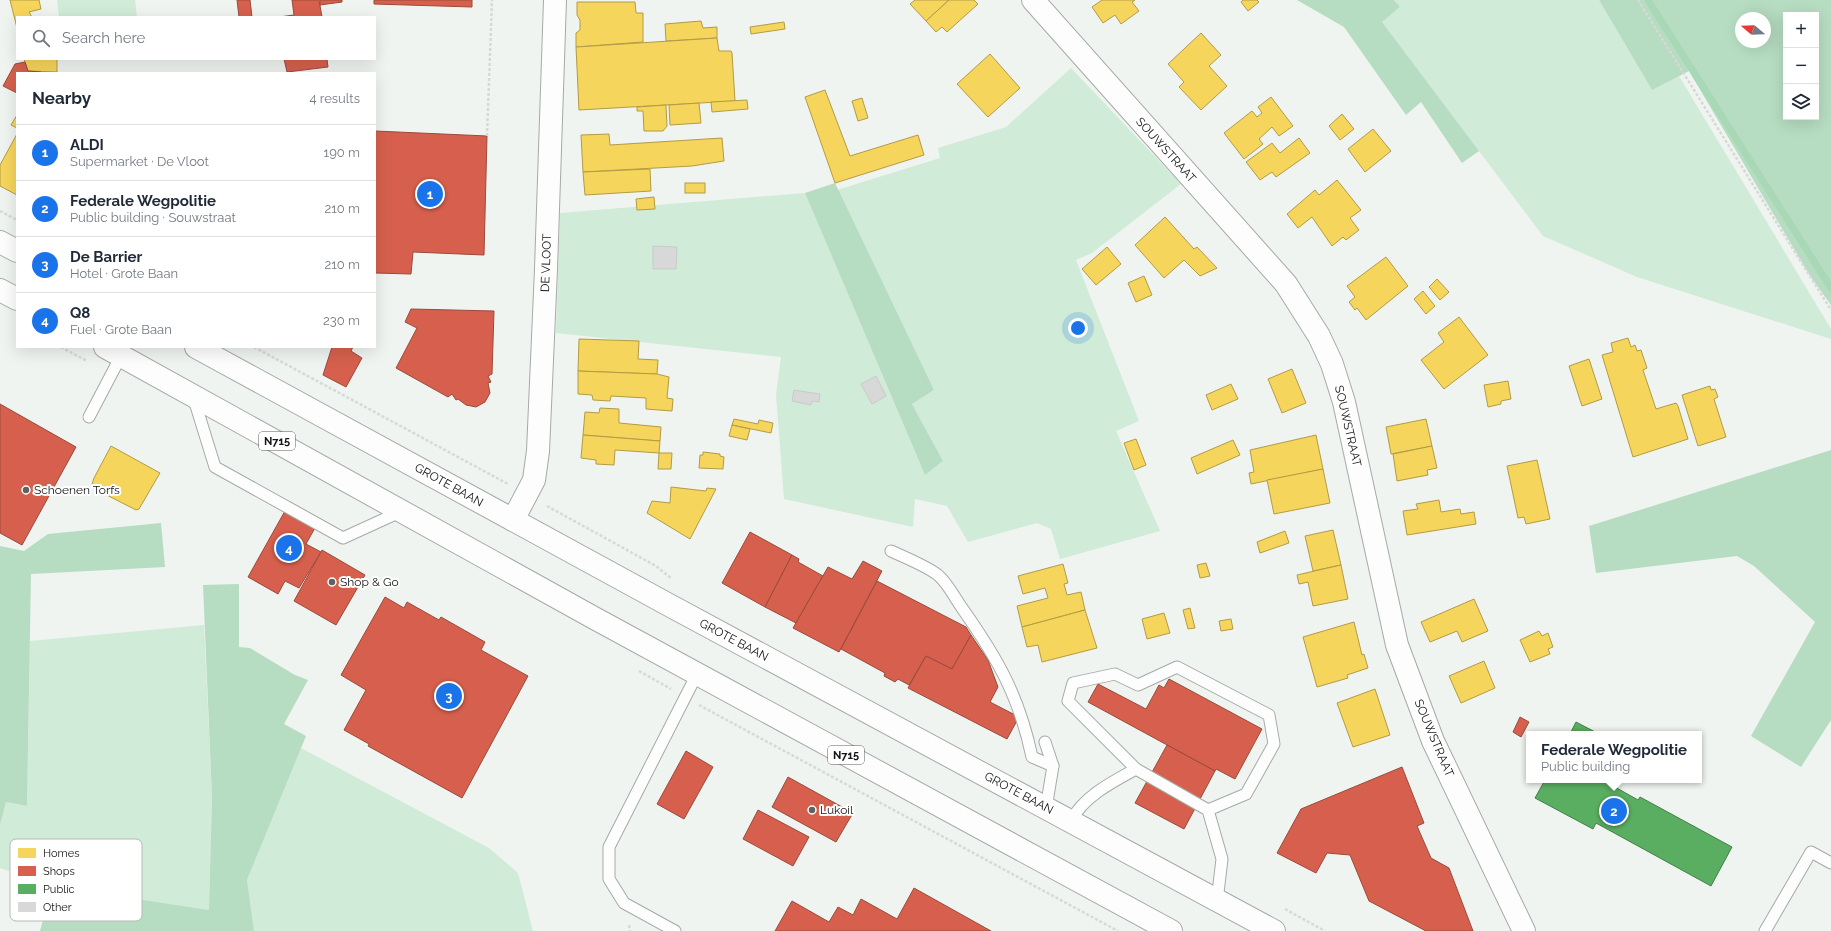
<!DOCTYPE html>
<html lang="en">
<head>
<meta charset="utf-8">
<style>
  :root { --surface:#fff; --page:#f6f6f7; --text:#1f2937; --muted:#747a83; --line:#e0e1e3; --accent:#1a73e8 }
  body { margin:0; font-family:Raleway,sans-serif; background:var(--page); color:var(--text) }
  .controls { position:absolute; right:12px; top:12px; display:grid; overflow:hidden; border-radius:0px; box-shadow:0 4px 16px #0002 }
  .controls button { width:36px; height:36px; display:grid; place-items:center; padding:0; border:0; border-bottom:1px solid var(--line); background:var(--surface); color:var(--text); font:20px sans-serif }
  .compass { position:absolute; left:1735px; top:12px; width:36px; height:36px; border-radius:50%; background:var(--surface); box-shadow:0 4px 16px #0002; rotate:289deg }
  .you { position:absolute; left:1078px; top:328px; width:14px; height:14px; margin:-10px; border:3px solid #fff; border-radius:50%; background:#1a73e8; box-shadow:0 0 0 6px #1a73e833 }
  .badge { display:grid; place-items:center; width:26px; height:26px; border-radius:50%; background:var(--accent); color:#fff; font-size:13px; font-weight:700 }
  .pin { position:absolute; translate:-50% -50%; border:2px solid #fff; box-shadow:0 1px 4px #0006 }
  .popup { position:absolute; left:1526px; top:731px; width:176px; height:52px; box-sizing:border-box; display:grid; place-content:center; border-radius:0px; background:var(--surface); filter:drop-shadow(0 1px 3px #0005); font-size:13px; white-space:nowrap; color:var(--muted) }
  .popup b { font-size:15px; color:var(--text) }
  .popup::after { content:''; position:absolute; left:50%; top:100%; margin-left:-8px; border:8px solid transparent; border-top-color:var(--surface) }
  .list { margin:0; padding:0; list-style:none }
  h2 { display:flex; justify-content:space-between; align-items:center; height:52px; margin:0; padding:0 16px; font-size:17px }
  h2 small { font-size:13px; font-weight:400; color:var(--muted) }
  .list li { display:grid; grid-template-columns:26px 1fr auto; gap:12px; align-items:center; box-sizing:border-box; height:56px; padding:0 16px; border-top:1px solid var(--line) }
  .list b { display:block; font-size:15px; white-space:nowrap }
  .list p { margin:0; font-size:13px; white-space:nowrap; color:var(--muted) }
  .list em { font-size:13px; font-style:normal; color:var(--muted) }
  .icon { flex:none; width:22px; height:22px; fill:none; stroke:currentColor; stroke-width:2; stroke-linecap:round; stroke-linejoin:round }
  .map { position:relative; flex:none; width:1831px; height:931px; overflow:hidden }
  .search { position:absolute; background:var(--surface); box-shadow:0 4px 16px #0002; left:16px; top:16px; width:360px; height:44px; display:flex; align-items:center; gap:10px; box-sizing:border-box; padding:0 14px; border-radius:0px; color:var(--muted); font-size:15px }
  .panel { position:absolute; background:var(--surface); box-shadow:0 4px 16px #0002; left:16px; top:72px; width:360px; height:276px; border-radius:0px }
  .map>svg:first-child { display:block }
</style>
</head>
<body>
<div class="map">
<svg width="1831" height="931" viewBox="0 0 1831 931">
  <rect width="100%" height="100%" fill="#eff4f0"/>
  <!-- green -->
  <g fill="#d0ebd7">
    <polygon points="57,0 135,0 137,17 59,17"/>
    <polygon points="1394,0 1599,0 1652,90 1679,76 1831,329 1831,339 1637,277 1543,236 1382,22 1400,7"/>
    <polygon points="1071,68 1181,184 1092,253 1076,260 1139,421 1116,431 1160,531 1060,559 1051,529 1037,523 968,542 947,506 915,499 913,527 784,499 776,395 781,357 556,333 560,213 805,193 925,475 943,461 912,404 934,390 837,190 940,158 938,148 1006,127"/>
    <polygon points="204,625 212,796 209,910 52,886 0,868 0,825 6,802 27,806 30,641"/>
    <polygon points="301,748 489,848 518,873 533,931 254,931 247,880"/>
  </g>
  <!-- forest -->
  <g fill="#b6dcc1" fill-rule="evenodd">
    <polygon points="1297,0 1394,0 1400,7 1382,22 1479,151 1462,163 1421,102 1406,115 1344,27"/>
    <path d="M1599,0H1831V305L1810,276L1689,71L1652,90ZM1786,15H1816V117H1786ZM1741,18H1765V42H1741Z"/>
    <polygon points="835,183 934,390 912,404 943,461 925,475 805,193"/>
    <polygon points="1831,450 1831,720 1801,767 1751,736 1815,622 1754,566 1737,556 1596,573 1589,526"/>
    <polygon points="161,523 165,567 31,574 27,806 6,802 0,825 0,546 24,551 48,534"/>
    <polygon points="239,584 239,647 250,648 295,675 308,680 284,724 306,736 247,880 254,931 40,931 52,886 209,910 212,796 203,585"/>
  </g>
  <!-- homes -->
  <g fill="#f6d55c" stroke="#b29b46">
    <polygon points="10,0 39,0 41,9 29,12 32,17 17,17 17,28"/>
    <polygon points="915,0 949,0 926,21 910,4"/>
    <polygon points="949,0 974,0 978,4 947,32 942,27 936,32 926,21"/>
    <polygon points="1102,0 1135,0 1132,2 1139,11 1121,24 1115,15 1103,23 1092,7"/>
    <polygon points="1243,0 1257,0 1259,2 1248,11 1241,2"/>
    <polygon points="577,2 635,2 636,13 643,13 643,42 576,47 576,33 580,30 580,20 577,15"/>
    <polygon points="701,21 703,28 717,27 717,38 666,41 665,24"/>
    <polygon points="784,22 785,29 751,34 750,27"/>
    <polygon points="1201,33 1221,55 1209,66 1227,86 1201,110 1179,87 1184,82 1168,64"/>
    <polygon points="717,38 719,51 731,51 732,53 735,101 579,110 576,47"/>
    <polygon points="990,54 1020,88 988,117 957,84"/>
    <polygon points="24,59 57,59 57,72 28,71"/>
    <polygon points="825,90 850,156 918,135 924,155 835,183 805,97"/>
    <polygon points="1271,97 1293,126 1279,136 1272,127 1259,139 1263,144 1244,159 1224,133 1252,111 1257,117 1262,113 1258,107"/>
    <polygon points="862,98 868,118 858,121 852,101"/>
    <polygon points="747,100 748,109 712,112 711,102"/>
    <polygon points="699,103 701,123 670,125 669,105"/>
    <polygon points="666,105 667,126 663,131 644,131 643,111 637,111 637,107"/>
    <polygon points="1342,114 1354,129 1340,140 1329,126"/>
    <polygon points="17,115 17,128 11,125"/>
    <polygon points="1373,129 1391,151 1365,172 1348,149"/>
    <polygon points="17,134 17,195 0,186 0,165"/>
    <polygon points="609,134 610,145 722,138 724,161 692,166 583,172 581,135"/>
    <polygon points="1299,138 1310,153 1276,177 1272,172 1260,180 1246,162 1272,143 1280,153"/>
    <polygon points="650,169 651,191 585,195 583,172"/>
    <polygon points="1337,180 1361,210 1350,218 1359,230 1346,240 1343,237 1332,246 1312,217 1298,228 1287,214 1315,190 1319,195"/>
    <rect x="685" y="183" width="20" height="10"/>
    <polygon points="654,197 655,209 637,210 636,199"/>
    <polygon points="1165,217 1194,249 1197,247 1217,268 1200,276 1184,260 1164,278 1135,245"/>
    <polygon points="1107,247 1121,264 1096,285 1082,269"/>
    <polygon points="1386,257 1408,286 1366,320 1357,308 1355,310 1349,302 1355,297 1347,286"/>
    <polygon points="1144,276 1152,295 1136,302 1128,283"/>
    <polygon points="1437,279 1449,292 1440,300 1429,287"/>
    <polygon points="1423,291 1435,306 1426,314 1414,299"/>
    <polygon points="1459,317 1488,355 1444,389 1421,360 1444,342 1438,333"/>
    <polygon points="1628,338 1631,347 1635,345 1637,351 1641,350 1647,368 1643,370 1656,409 1676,403 1678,406 1688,439 1633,457 1602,355 1613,352 1611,343"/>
    <polygon points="579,339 639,341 638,359 658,360 657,374 578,371"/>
    <polygon points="1589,359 1602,399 1582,406 1569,366"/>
    <polygon points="1292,369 1306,403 1282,413 1268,379"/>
    <polygon points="578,371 657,374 669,377 667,398 673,399 672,411 646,409 646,398 611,396 610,401 593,400 592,395 578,394"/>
    <polygon points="1508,381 1511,399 1501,401 1501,404 1488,407 1484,385"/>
    <polygon points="1231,384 1238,399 1212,410 1206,395"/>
    <polygon points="1710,386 1711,390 1715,389 1718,397 1714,399 1726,437 1698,446 1682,395"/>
    <polygon points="600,408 619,409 619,423 661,427 660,441 583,435 585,412 599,413"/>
    <polygon points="734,419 758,424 759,420 773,423 771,433 732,425"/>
    <polygon points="1426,419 1432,446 1391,454 1386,427"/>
    <polygon points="732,425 750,429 747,440 729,436"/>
    <polygon points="583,435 660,441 659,453 615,450 614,465 596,464 596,460 581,458"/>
    <polygon points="1316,435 1323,469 1251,484 1249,473 1254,472 1250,450"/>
    <polygon points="1136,439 1146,465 1134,470 1124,443"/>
    <polygon points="1233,440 1240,455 1197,474 1191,458"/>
    <polygon points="111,446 160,473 139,509 136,510 93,488 92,484 94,478"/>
    <polygon points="1432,446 1437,468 1427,470 1428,475 1397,481 1393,454"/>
    <polygon points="703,452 720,454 720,456 724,457 723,469 699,468 700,455 703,455"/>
    <polygon points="659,453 672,453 671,469 658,469"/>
    <polygon points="1537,460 1550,519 1526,524 1524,517 1518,518 1507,466"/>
    <polygon points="1323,469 1330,503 1274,514 1267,480"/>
    <polygon points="671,487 706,491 707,488 716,489 690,539 647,513 652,501 670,503"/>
    <polygon points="1439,500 1441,512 1460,509 1461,514 1474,512 1476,524 1407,535 1403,511 1418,509 1416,504"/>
    <polygon points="1333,530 1341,565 1313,571 1305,536"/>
    <polygon points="1285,531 1289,543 1260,553 1257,542"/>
    <polygon points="1206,563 1210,576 1200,578 1197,565"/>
    <polygon points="1063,564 1068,583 1064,584 1067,595 1081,592 1085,610 1022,627 1017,606 1048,598 1045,588 1023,594 1018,576"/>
    <polygon points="1341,565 1348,599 1313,606 1308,582 1299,584 1297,575"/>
    <polygon points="1474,599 1488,631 1462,642 1457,631 1430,642 1421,622"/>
    <polygon points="1190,608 1195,628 1188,629 1183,610"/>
    <polygon points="1085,610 1097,648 1042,662 1038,645 1027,647 1022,627"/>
    <polygon points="1164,613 1170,633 1147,639 1142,619"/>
    <polygon points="1231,619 1233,629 1221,631 1219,621"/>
    <polygon points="1354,622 1362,655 1364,654 1368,668 1347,675 1348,678 1317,687 1303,637"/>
    <polygon points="1539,631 1542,636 1548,633 1553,647 1548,649 1550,654 1530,662 1520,640"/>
    <polygon points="1484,661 1495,688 1461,703 1449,676"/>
    <polygon points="1375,689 1390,735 1353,747 1337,703"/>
  </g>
  <!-- shops -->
  <g fill="#d6604d" stroke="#9b4a3b">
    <polygon points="237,0 250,0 252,17 239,17"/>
    <polygon points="292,0 319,0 322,17 279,17 294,15"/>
    <polygon points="320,0 342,0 342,2 320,5"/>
    <polygon points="374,0 472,0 472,7 374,4"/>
    <polygon points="284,59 327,59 328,67 287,72"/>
    <polygon points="25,62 28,71 41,72 40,73 17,73 17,93 3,86 15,64"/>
    <polygon points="375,131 487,136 484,255 413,252 411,274 375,273"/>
    <polygon points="411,309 494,311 492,374 488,376 491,382 488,383 490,393 485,402 476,407 466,405 458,399 456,400 452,394 448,397 396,368 417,328 405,322"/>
    <polygon points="332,347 353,347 351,351 362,358 346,387 323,375"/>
    <polygon points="0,404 76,447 22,545 0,533"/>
    <polygon points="290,502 320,519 306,544 321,552 299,588 285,581 278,594 248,577"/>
    <polygon points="750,532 792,555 765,607 722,583"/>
    <polygon points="322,550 365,575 336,625 294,601"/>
    <polygon points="792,555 799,559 798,562 823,576 796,623 765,607"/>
    <polygon points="863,561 882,571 839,652 793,628 828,567 852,579"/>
    <polygon points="877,581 966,627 971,635 952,669 926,656 909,685 898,679 895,682 884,676 885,673 841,649"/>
    <polygon points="385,597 404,608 407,602 439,620 441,617 485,642 481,650 528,676 462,798 368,746 369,744 344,730 366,690 341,675"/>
    <polygon points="971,635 988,660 998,687 990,702 1019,717 1007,739 908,688 926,656 952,669"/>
    <polygon points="1169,679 1262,729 1235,779 1216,769 1215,771 1088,702 1098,684 1146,709 1159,685 1164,688"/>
    <polygon points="1520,717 1529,722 1521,737 1513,732"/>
    <polygon points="1167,745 1215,771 1184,829 1135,803"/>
    <polygon points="686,751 713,767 684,819 657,804"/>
    <polygon points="1402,767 1424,823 1417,826 1431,858 1449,868 1473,931 1426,931 1369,901 1350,855 1327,853 1316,873 1277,853 1301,809"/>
    <polygon points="788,777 853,813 836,842 772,807"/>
    <polygon points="758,810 809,837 793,866 743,839"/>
    <polygon points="914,888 991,931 775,931 792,901 829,922 838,907 853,915 861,899 897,919"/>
  </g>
  <!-- public -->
  <g fill="#5aae61" stroke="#448049">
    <polygon points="1576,722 1599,734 1570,734"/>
    <polygon points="1545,780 1619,780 1615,787 1638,800 1640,797 1732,847 1711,886 1596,823 1593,829 1535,798"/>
  </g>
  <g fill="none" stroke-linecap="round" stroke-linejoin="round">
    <!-- stream -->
    <polyline stroke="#a9d8b6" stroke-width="7" points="1648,0 1831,288"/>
  </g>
  <!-- building -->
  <g fill="#d7d8d7" stroke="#c9cac9">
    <polygon points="653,246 677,247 676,269 653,269"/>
    <polygon points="876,376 886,396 872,404 861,384"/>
    <polygon points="794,390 820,394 819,402 812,401 811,405 792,401"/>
  </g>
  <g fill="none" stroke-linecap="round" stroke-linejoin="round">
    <!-- lane casing -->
    <g stroke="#a6aaa7" stroke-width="13">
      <g id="lane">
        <polyline points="193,396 215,467 343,538 402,511"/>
        <polyline points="89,417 121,356"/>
        <path d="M891,551C902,556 931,568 939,576C948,584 955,598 962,608C998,659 1019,696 1032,757L1053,766"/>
        <polyline points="1045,742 1053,766 1046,808"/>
        <polyline points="1136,769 1068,701 1073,683 1115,674 1138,685 1177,667 1269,715 1274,744 1246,794 1208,810"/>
        <path d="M1071,821C1083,797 1112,782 1136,769L1208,810L1222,859L1217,901"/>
        <polyline points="675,931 624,903 609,879 609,847 697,674"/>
        <polyline points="1765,931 1811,852 1831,863"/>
      </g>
    </g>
    <!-- street casing -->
    <g stroke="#a6aaa7" stroke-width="24">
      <g id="street">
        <polyline points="1033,0 1286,284 1319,336 1332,364 1344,402 1397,645 1433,741 1524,931"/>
        <polyline points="513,520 534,480 538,451 546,269 555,0"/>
      </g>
    </g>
    <!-- primary casing -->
    <g stroke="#a6aaa7" stroke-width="24">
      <g id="primary">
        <polyline points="0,242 17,251"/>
        <polyline points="0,290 17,299"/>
        <polyline points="105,347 596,619 1171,931"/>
        <polyline points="196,347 669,605 1274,931"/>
      </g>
    </g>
    <!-- path -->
    <g stroke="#d7d9d7" stroke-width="2.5" stroke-dasharray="3 2" stroke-linecap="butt">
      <polyline points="1638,0 1831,310"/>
      <polyline points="487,136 492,0"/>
      <polyline points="0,211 17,220"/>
      <polyline points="61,347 87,361"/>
      <polyline points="254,347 508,484"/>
      <polyline points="547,506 656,566 672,579"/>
      <polyline points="639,671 671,689"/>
      <polyline points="699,705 1118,931"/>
      <polyline points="1285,909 1325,931"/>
      <polyline points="629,925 630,931"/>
    </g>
    <!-- lane -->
    <use href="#lane" stroke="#fdfdfd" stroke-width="11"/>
    <!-- street -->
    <use href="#street" stroke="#fdfdfd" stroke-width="22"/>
    <!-- primary -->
    <use href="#primary" stroke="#fdfdfd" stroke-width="22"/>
  </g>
  <!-- markers -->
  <g fill="#5f6360" stroke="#fff" stroke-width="1.5">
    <circle cx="26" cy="490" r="4"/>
    <circle cx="332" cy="582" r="4"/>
    <circle cx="812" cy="810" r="4"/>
  </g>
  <g text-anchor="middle" stroke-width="4" stroke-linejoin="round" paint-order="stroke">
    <!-- shield labels -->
    <g fill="#fff" stroke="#595b59" stroke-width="1">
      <rect x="259" y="432" width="36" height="18" rx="3"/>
      <rect x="828" y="746" width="36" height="18" rx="3"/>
    </g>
    <g font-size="11" font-weight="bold" fill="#121512">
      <text x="277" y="445">N715</text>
      <text x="846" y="759">N715</text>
    </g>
    <!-- street labels -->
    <g font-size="12" fill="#121512" stroke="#fff">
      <text transform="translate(1166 150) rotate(48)" y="4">SOUWSTRAAT</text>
      <text transform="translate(546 263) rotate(-88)" y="4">DE VLOOT</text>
      <text transform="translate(1348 426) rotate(77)" y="4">SOUWSTRAAT</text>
      <text transform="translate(449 485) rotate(29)" y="4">GROTE BAAN</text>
      <text transform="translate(734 640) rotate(28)" y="4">GROTE BAAN</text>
      <text transform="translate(1434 738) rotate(67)" y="4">SOUWSTRAAT</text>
      <text transform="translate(1019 793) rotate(28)" y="4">GROTE BAAN</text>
    </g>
    <!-- poi labels -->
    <g font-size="12" fill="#121512" stroke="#fff" text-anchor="start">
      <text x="34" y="494">Schoenen Torfs</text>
      <text x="340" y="586">Shop &amp; Go</text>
      <text x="820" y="814">Lukoil</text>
    </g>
  </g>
  <!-- legend -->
  <rect x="10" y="839" width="132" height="82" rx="6" fill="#fff" stroke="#b8b9b8" stroke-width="1"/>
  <rect x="18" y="848" width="18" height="10" fill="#f6d55c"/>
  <rect x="18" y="866" width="18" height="10" fill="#d6604d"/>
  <rect x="18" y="884" width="18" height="10" fill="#5aae61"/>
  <rect x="18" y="902" width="18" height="10" fill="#d7d8d7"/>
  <g font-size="11" fill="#121512">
    <text x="43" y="857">Homes</text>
    <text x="43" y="875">Shops</text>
    <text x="43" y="893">Public</text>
    <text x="43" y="911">Other</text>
  </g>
</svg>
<div class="controls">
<button>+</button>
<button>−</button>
<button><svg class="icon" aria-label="layers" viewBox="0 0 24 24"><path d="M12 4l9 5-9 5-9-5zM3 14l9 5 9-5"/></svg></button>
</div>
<svg class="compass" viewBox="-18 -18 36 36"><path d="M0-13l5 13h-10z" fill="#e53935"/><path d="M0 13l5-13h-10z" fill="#747a83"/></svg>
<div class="you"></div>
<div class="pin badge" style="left:430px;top:194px">1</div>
<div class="pin badge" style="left:1614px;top:811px">2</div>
<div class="popup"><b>Federale Wegpolitie</b>Public building</div>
<div class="pin badge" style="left:449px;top:696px">3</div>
<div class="pin badge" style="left:289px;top:548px">4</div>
<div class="search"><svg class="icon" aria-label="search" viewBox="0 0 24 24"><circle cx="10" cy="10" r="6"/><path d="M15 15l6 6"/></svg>Search here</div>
<section class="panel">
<h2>Nearby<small>4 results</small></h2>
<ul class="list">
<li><span class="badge">1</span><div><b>ALDI</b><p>Supermarket · De Vloot</p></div><em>190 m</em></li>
<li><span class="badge">2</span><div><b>Federale Wegpolitie</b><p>Public building · Souwstraat</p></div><em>210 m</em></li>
<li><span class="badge">3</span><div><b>De Barrier</b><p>Hotel · Grote Baan</p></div><em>210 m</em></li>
<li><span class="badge">4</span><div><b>Q8</b><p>Fuel · Grote Baan</p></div><em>230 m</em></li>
</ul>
</section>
</div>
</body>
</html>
